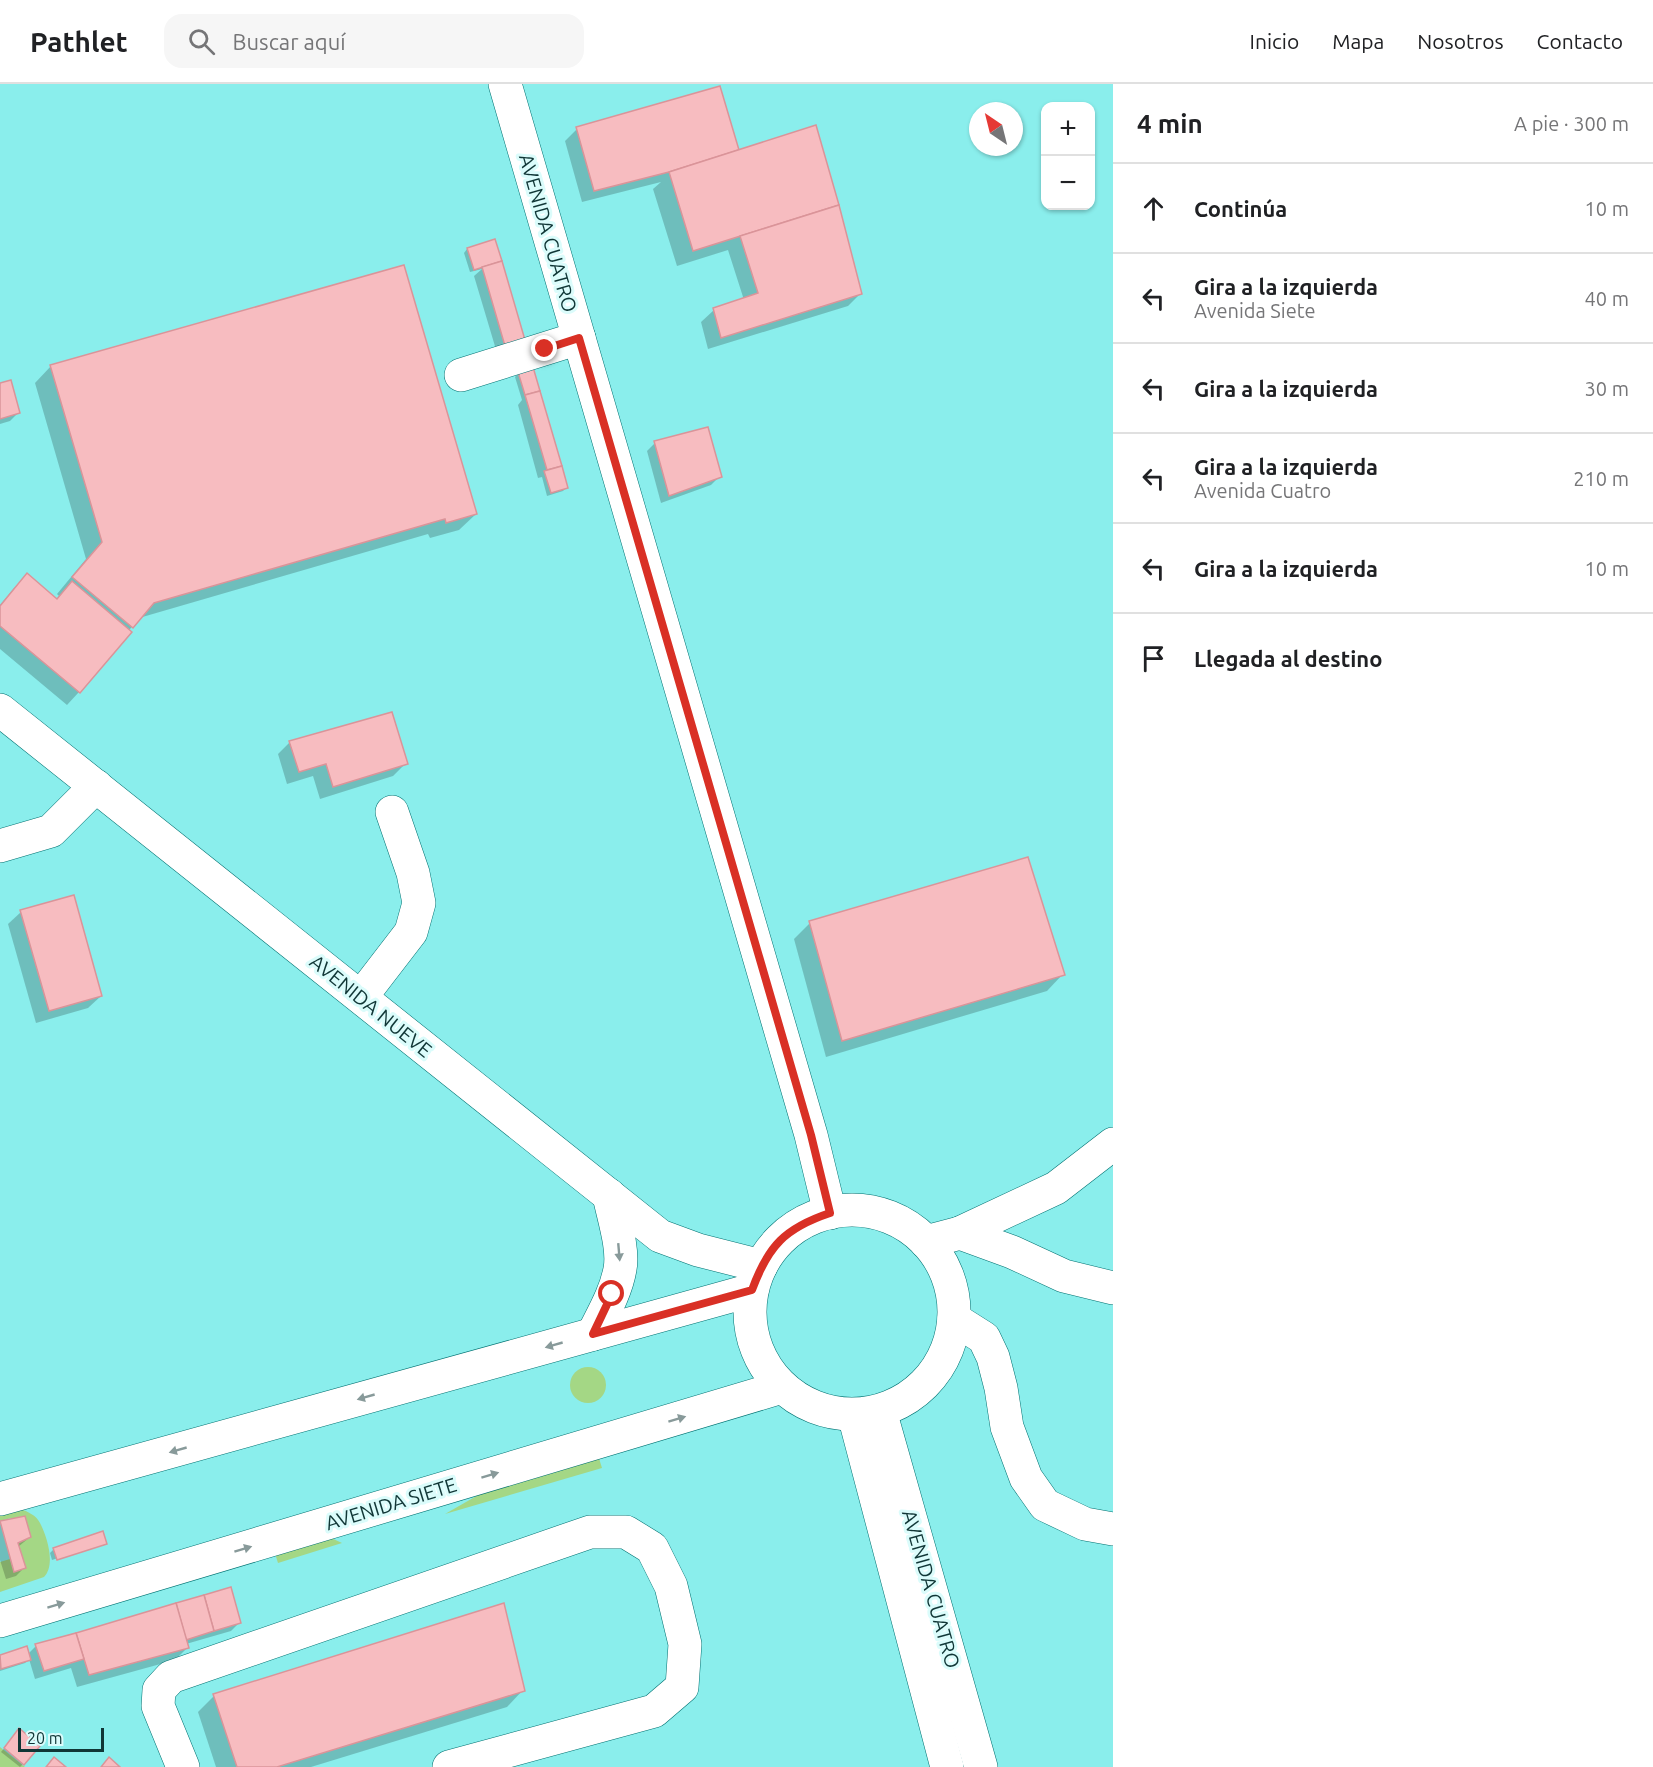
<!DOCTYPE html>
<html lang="es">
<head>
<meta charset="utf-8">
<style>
  :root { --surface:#fff; --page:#f6f6f6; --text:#202124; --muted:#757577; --line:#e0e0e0 }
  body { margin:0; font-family:Ubuntu,sans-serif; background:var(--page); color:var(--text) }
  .controls { position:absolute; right:18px; top:18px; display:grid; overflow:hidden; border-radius:12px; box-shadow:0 2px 4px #0004 }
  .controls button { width:54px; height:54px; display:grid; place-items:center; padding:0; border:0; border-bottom:2px solid var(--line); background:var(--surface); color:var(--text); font:30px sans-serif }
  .compass { position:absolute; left:969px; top:18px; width:54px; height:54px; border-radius:50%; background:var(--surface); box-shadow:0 2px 4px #0004; rotate:325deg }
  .scale { position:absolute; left:18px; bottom:15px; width:86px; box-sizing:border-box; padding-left:6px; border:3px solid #103636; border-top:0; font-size:16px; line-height:21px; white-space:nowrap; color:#103636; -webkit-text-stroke:4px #dbfcfb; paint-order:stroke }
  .stop { position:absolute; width:18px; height:18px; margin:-14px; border:4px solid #d93025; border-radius:50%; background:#fff }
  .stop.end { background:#d93025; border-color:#fff; box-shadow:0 2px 6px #0008 }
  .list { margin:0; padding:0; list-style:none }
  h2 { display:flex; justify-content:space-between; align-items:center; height:78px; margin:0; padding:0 24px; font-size:26px }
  h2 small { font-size:20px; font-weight:400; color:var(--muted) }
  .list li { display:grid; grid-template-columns:39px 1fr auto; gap:18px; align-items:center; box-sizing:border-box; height:90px; padding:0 24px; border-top:2px solid var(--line) }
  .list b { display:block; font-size:22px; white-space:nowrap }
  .list p { margin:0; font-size:20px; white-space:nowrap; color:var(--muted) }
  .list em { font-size:20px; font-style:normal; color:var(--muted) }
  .icon { flex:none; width:33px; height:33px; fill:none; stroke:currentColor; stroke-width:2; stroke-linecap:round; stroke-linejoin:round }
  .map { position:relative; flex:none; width:1113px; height:1683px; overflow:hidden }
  header { display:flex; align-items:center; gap:36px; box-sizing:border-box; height:84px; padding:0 30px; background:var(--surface); border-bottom:2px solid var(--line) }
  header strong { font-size:28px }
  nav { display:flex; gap:33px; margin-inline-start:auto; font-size:21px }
  .search { width:420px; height:54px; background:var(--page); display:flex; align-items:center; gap:15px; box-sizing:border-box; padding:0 21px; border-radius:18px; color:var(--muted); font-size:22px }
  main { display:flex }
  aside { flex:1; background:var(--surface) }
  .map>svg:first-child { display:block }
</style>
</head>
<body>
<header>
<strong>Pathlet</strong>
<div class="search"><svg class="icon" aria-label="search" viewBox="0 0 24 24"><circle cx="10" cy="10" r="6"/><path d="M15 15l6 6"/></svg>Buscar aquí</div>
<nav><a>Inicio</a><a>Mapa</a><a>Nosotros</a><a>Contacto</a></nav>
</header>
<main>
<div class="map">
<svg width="1113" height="1683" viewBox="0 0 1113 1683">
  <rect width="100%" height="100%" fill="#a1f9f7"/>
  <!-- built -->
  <path fill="#8aeeec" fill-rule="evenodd" d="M0,0H1113V1683H0ZM1046,22H1090V122H1046ZM978,27H1014V63H978Z"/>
  <!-- green -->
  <g fill="#a4d785">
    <circle cx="588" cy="1301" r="18"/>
    <polygon points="598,1371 602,1384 445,1430 487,1406"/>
    <path d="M21,1425C28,1428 36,1431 40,1439C47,1452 56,1481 44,1493L0,1508V1478L10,1475L14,1488L26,1484L18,1459L31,1453L25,1433L13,1436L11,1434L0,1437V1430Z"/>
    <polygon points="327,1452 342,1459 278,1479 274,1466"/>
    <polygon points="0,1663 25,1683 0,1683"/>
  </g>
  <!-- shadow -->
  <g fill="#0003">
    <polygon points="577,45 738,67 860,210 848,222 708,265 701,238 714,226 744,216 728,166 677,182 653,105 661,98 582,118 565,57"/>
    <polygon points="494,157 523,256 497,269 474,192 482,185 470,188 464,169 467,165"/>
    <polygon points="51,282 476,430 459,446 430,454 428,450 139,534 79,608 67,621 0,565 0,521 14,504 27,491 56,516 59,512 57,510 86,475 35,299"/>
    <polygon points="519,289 539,309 567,403 563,407 547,412 542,393 538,394 518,321 522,316 515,293"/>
    <polygon points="0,301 19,328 10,337 0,340"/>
    <polygon points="655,359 720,392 711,401 661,419 647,367"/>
    <polygon points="290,658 406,679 393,692 320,715 313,692 287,700 278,670"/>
    <polygon points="21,828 101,912 88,924 36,939 8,840"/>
    <polygon points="810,839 1063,890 1047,907 826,973 794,855"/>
    <polygon points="24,1434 30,1453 18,1463 24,1484 16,1492 6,1495 0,1476 0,1439"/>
    <polygon points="102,1449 106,1459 103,1462 103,1459 52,1476 50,1469 54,1465"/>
    <polygon points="230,1505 239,1539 231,1547 186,1560 187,1564 175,1576 77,1603 71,1584 35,1595 29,1575 25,1579 0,1587 0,1572 26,1564 28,1570 36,1562"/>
    <polygon points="523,1606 507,1623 311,1683 216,1683 198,1628 214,1612"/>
    <polygon points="16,1650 23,1680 20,1683 1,1668"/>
  </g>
  <!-- building -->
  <g fill="#f7bcc0" stroke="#da9499" stroke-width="1.5">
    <polygon points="720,2 739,66 669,88 594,107 576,43"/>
    <polygon points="816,41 839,121 693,167 669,88"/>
    <polygon points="839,121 862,210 721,254 713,224 758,209 740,152"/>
    <polygon points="495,155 502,177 474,186 467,164"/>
    <polygon points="502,177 525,256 505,262 482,183"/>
    <polygon points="404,181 477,430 446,439 445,435 154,519 133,544 72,493 102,458 50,281"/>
    <polygon points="533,283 540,307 525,311 518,288"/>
    <polygon points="11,296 20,329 0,335 0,299"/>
    <polygon points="540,307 562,382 547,386 525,311"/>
    <polygon points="708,343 722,393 669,412 654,357"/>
    <polygon points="562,382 568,404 551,409 544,387"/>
    <polygon points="27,489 57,515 72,497 132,548 80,609 0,542 0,522"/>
    <polygon points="392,628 408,680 333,703 326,680 299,688 289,657"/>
    <polygon points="1028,773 1065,891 842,957 809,837"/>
    <polygon points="74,811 102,912 49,927 20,826"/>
    <polygon points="25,1432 31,1453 18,1459 26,1484 14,1488 0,1437"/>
    <polygon points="103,1447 107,1460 57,1476 53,1464"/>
    <polygon points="231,1503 241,1539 214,1547 204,1511"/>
    <polygon points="204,1511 214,1547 186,1556 176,1519"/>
    <polygon points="176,1519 189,1564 89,1591 76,1549"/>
    <polygon points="504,1519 525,1607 277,1683 237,1683 213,1610"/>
    <polygon points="76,1549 84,1575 44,1587 35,1560"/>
    <polygon points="27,1562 31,1576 1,1585 0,1571"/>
    <polygon points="19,1644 40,1662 24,1681 4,1664"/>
    <polygon points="54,1673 66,1683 46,1683"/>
    <polygon points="109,1673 120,1683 101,1683"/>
  </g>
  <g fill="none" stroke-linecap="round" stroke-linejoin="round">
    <!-- minor casing -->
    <g stroke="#007171" stroke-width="34">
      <g id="minor">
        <polyline points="505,0 811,1051 830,1129"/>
        <polyline points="461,291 579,254"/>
        <polyline points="0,626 660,1152 698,1166 761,1182"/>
        <polyline points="0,762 51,747 96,702"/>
        <polyline points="361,913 411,848 419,819 413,789 392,728"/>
        <circle cx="852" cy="1228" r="102"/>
        <polyline points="960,1149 1056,1104 1113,1060"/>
        <polyline points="926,1158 960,1149 1012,1168 1064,1192 1113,1204"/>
        <polyline points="954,1235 984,1254 993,1273 1001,1304 1007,1343 1026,1394 1045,1421 1085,1440 1113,1445"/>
        <path d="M593,1250C603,1230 616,1208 620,1185C624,1164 613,1132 609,1111"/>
        <polyline points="880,1327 981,1683"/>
        <polyline points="854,1331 947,1683"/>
        <polyline points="0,1415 752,1206"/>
        <polyline points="0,1537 782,1303"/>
        <polyline points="183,1683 158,1622 159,1606 171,1593 590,1448 626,1448 652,1464 671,1502 685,1560 682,1603 654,1627 449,1683"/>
      </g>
    </g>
    <!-- minor -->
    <use href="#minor" stroke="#fff" stroke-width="33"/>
  </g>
  <!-- one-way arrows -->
  <defs><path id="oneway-solid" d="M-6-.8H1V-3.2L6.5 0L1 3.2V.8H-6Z" transform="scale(1.5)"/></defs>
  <g fill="#889a9a">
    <use href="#oneway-solid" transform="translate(619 1168) rotate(85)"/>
    <use href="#oneway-solid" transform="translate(554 1261) rotate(164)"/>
    <use href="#oneway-solid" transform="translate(366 1313) rotate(164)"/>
    <use href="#oneway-solid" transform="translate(677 1335) rotate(-17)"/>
    <use href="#oneway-solid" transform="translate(178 1366) rotate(164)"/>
    <use href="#oneway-solid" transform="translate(490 1391) rotate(-17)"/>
    <use href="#oneway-solid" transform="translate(243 1465) rotate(-17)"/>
    <use href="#oneway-solid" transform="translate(56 1521) rotate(-17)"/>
  </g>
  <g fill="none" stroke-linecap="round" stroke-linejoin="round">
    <!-- route -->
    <path stroke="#d93025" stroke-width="8" d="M545,265L579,254L811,1051L830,1129C785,1144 768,1162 752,1206L593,1250L612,1210"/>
  </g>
  <g text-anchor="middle" stroke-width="6" stroke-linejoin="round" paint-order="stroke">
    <!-- street labels -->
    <g font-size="20" fill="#103636" stroke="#dbfcfb">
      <text transform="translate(548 149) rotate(74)" y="7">AVENIDA CUATRO</text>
      <text transform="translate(371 922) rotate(39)" y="7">AVENIDA NUEVE</text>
      <text transform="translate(391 1420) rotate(-17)" y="7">AVENIDA SIETE</text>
      <text transform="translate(931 1505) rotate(74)" y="7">AVENIDA CUATRO</text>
    </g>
  </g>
</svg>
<div class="controls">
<button>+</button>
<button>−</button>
</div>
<svg class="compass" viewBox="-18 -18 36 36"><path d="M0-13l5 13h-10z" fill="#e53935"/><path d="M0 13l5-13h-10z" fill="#757577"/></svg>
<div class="scale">20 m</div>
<div class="stop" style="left:612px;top:1210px"></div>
<div class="stop end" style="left:545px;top:265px"></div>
</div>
<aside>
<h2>4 min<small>A pie · 300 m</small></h2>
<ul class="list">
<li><svg class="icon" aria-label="ahead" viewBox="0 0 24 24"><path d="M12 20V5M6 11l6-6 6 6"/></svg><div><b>Continúa</b></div><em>10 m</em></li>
<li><svg class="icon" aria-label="left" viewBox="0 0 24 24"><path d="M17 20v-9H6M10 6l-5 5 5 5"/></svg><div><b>Gira a la izquierda</b><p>Avenida Siete</p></div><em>40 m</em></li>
<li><svg class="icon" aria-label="left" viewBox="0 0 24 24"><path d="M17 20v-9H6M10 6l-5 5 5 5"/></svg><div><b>Gira a la izquierda</b></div><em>30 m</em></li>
<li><svg class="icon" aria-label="left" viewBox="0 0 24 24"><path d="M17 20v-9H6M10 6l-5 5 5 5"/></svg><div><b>Gira a la izquierda</b><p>Avenida Cuatro</p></div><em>210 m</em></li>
<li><svg class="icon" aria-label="left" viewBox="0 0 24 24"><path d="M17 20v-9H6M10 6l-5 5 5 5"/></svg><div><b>Gira a la izquierda</b></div><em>10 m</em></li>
<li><svg class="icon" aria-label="arrive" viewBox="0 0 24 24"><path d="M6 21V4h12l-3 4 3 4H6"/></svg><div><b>Llegada al destino</b></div></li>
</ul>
</aside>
</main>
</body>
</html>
